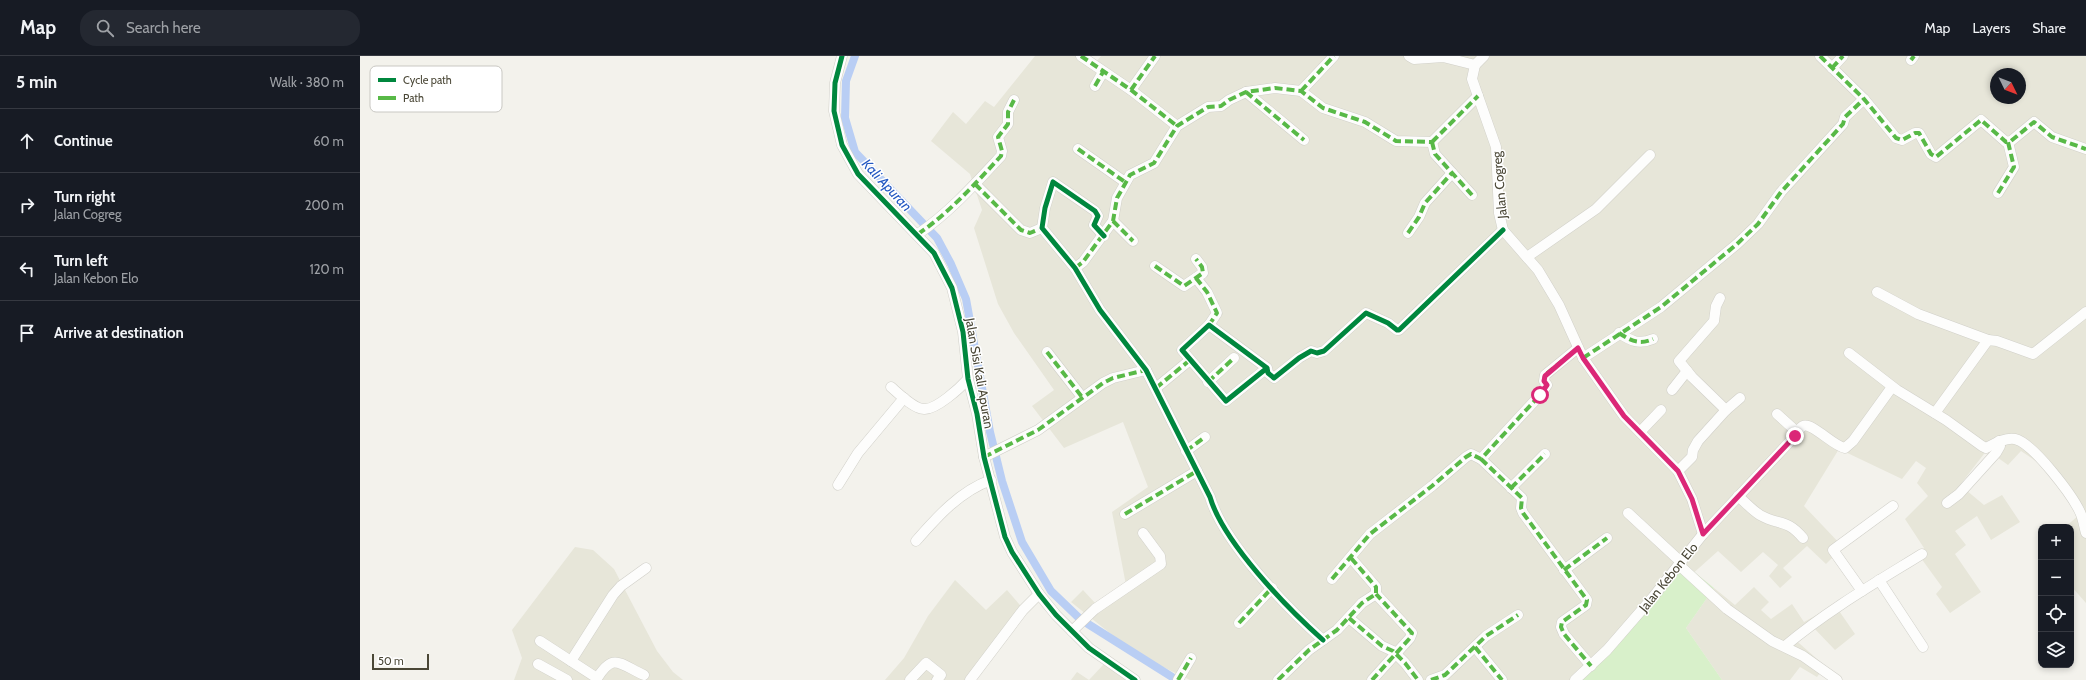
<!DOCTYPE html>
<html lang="en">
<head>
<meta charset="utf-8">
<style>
  :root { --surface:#171b24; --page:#242831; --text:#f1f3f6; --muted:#9ea1a6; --line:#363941 }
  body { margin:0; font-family:Cabin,sans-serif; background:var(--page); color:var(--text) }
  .controls { position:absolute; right:12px; bottom:12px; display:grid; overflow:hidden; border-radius:8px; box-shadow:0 2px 6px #0003 }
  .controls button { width:36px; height:36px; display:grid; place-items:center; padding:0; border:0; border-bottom:1px solid var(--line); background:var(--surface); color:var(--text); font:20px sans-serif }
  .compass { position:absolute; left:1630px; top:12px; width:36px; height:36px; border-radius:50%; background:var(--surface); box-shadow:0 2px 6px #0003; rotate:133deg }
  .scale { position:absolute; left:12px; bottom:10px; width:57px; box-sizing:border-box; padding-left:4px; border:2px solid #4a4736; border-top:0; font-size:11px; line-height:14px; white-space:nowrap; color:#4a4736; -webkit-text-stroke:3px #fff; paint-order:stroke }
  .stop { position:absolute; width:12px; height:12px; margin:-9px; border:3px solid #db2777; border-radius:50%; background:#fff }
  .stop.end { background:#db2777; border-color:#fff; box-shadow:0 1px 4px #0008 }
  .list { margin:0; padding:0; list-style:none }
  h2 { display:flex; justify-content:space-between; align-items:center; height:52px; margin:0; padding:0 16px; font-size:17px }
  h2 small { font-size:13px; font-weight:400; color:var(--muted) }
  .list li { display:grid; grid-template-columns:26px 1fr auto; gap:12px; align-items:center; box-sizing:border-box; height:64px; padding:0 16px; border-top:1px solid var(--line) }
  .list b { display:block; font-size:15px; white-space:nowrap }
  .list p { margin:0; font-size:13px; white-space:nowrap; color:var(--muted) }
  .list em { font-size:13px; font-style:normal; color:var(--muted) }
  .icon { flex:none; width:22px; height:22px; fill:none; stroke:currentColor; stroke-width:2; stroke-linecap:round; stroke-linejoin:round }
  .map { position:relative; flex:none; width:1726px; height:624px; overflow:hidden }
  header { display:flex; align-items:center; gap:24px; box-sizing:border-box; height:56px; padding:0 20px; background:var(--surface); border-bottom:1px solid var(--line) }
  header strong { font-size:19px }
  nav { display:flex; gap:22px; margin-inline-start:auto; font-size:14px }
  .search { width:280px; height:36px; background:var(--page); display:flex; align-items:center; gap:10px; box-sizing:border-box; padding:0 14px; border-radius:16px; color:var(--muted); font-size:15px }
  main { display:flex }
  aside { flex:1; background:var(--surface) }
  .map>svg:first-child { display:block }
</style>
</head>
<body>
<header>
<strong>Map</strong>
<div class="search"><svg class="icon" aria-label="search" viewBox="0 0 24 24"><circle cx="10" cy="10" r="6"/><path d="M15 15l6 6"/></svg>Search here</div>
<nav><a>Map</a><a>Layers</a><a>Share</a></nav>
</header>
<main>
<aside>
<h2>5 min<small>Walk · 380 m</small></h2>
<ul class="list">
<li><svg class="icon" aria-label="ahead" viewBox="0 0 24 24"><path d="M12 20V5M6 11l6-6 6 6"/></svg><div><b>Continue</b></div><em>60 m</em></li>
<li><svg class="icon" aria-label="right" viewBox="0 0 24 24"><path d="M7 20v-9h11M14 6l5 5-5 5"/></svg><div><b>Turn right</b><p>Jalan Cogreg</p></div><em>200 m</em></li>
<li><svg class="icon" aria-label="left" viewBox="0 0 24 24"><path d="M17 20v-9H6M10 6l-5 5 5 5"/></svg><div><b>Turn left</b><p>Jalan Kebon Elo</p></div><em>120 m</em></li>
<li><svg class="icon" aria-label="arrive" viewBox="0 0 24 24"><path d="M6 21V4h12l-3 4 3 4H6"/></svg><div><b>Arrive at destination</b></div></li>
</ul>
</aside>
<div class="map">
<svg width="1726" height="624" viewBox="0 0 1726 624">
  <rect width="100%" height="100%" fill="#f3f2ec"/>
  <!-- residential -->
  <g fill="#e7e6d9" fill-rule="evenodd">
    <path d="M675,0H729L736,6L741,0H1726V547L1711,530V471H1705L1718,460L1686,412L1661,395L1648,409L1627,394L1600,429L1624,449L1642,439L1660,466L1631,484L1617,460L1595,475L1606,489L1595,498L1621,536L1590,557L1576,538L1582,531L1558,498L1564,492L1545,463L1568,440L1557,427L1566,412L1556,405L1542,423L1479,393L1444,450L1483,491L1466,508L1447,490L1423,512L1432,521L1420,532L1409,520L1418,509L1403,496L1381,516L1358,495L1214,624H830L776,598L711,546L723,534L736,548L766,529L752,456L788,431L763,366L704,392L672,350L694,334L654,277L638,248L614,172L622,154L610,118L571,85L593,56L606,68L625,45L634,51ZM1636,18H1660V42H1636Z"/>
    <polygon points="215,491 233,494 254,513 297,595 313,616 323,624 154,624 162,602 152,574"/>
    <polygon points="595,524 626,554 647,534 665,555 611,624 525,624 544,602 568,560"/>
    <polygon points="1394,531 1409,546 1401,554 1411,563 1432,548 1444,566 1475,549 1495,578 1475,594 1451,569 1431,580 1465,610 1457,621 1440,611 1430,624 1362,624 1326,572 1354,532 1375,549"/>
    <polygon points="744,608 771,624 711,624 717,616 729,624"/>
  </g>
  <!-- green -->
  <polygon fill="#d8f0ca" points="1322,506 1354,532 1326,572 1362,624 1214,624"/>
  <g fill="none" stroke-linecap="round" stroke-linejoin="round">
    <!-- canal -->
    <g stroke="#b9cef4" stroke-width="8">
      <polyline points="495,0 486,25 485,62 495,96 577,182 591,208 606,243 630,376 642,425 662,486 691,535 718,561"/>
      <polyline points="728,568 812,621"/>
    </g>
    <!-- minor casing -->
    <g stroke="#d1d0c9" stroke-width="11">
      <g id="minor">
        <polyline points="482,0 475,27 474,55 482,89 498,118 574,197 592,232 603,276 608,323 617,358 624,401 645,481 652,496 679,538 696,559 729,592 775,624"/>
        <polyline points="721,0 771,34 817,70"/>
        <polyline points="1049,0 1054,3 1083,1 1115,9 1124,0"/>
        <polyline points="1460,0 1504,43 1536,82 1542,84 1555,77 1559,77 1571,98 1576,101 1621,64 1646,86 1651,85 1674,66 1692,81 1726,93"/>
        <polyline points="1551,4 1554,0"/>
        <polyline points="1115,9 1112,23 1136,91 1139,157 1143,174 1178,214 1199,249 1223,302 1264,360 1318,415 1332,443 1343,478"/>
        <polyline points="1472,12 1483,0"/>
        <polyline points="735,30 743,16"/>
        <polyline points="771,34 795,0"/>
        <polyline points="941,35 974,0"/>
        <polyline points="886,36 944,84"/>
        <polyline points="1072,86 1075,98 1112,139"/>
        <polyline points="1072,86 1118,40"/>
        <polyline points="718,93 765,126"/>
        <polyline points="615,128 661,174 670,177 682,172"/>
        <polyline points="1638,137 1654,111 1648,86"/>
        <polyline points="753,165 773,185"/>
        <polyline points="1048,177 1059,161 1065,147 1092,117"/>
        <path d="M558,178C589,157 615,128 641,100L642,95L638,81L648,68V56L654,44"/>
        <path d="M744,180L734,169L738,160L735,155L693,126L685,152L682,172L715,212L740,254L786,314L850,441C863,486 927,552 963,584"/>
        <polyline points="1167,201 1236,153 1290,99"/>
        <polyline points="795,210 824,230 843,217 842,211 836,203"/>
        <polyline points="715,212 723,206 753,165 757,142 770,119 794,107 817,70 848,51 861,50 869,44 886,36 915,32 941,35 963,52 1005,66 1036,85 1072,86"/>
        <polyline points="836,222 847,236 857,257 849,269"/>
        <polyline points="1517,236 1558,258 1628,284"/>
        <path d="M1259,277C1271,285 1279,289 1293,283"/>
        <polyline points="687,296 722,341"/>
        <path d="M1489,297L1537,334L1586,364L1622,390L1626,392C1634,388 1645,381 1655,383C1673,387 1712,439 1720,456C1723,462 1724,470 1726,477"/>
        <polyline points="1223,302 1301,251 1377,188 1398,168 1421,136 1483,68 1485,61 1504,43"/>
        <polyline points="907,312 866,345 822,294 849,269 907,312 908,317 914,322 939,302 951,295 957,297 964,295 1006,257 1028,267 1037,274 1039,274 1143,174"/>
        <polyline points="848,326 874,302"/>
        <path d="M531,331C538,337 554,353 564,353C576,354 600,332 608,323"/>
        <polyline points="796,332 830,304"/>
        <polyline points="1312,334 1327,315"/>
        <polyline points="1366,354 1380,342"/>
        <polyline points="1575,357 1628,284 1637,285 1673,298 1726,256"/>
        <polyline points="1417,358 1438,377"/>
        <polyline points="1280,376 1301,354"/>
        <polyline points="826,395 845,381"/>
        <polyline points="624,401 678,374 743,327 753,322 786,314"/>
        <polyline points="1121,403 1162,442 1161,452 1163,457 1227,544 1226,549 1202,566 1201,571 1204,578 1231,610"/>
        <polyline points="1318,415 1332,401 1333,394 1338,385 1366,354 1332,321 1319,305 1354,265 1356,250 1360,242"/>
        <polyline points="478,429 498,397 544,342"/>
        <polyline points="1151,432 1185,398"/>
        <path d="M1378,440C1385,446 1392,454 1400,459C1419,470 1426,462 1443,482"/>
        <polyline points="1587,447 1599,438 1636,397 1640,390 1639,385"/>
        <polyline points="1268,457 1321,506"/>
        <polyline points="765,458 837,415"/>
        <path d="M556,485C577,461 600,435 631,424"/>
        <polyline points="1319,509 1367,553 1412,585 1443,600 1477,624"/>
        <polyline points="1204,514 1247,482"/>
        <polyline points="972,523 1010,478 1072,430 1106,401 1111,398 1121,403 1180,339 1187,329 1184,325 1185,319 1218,292"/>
        <polyline points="1519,524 1563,591"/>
        <polyline points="1502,535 1473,494 1533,450"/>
        <polyline points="989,562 1022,590 1033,595 1045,607 1058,624"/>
        <polyline points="879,567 912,532"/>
        <polyline points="712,575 735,553 801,508 800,500 783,477"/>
        <polyline points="180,585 237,622"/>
        <path d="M1425,590C1468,554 1515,527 1562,498"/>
        <polyline points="1115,591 1142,624"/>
        <polyline points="211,605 253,539 261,530 286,512"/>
        <polyline points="178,608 207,624"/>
        <path d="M236,624C253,596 258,607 284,619"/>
        <polyline points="550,624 566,607 581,619 577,624"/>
        <polyline points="610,624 663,554 679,538"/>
        <polyline points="818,624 831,602"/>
        <polyline points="918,624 949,594 977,574 1002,547 1016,538 1016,531 991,502"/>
        <polyline points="1012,624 1050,582 1052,577 1016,538"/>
        <polyline points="1071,624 1085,619 1126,580 1158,559"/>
        <path d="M1215,624L1247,594L1293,541L1343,478L1435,380C1438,377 1439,372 1443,370C1452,366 1473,390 1485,392L1493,385L1532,331"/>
      </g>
    </g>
    <!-- minor -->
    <use href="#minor" stroke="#fdfdfc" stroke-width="10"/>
    <!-- quiet -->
    <g stroke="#58b947" stroke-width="4" stroke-dasharray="8 4" stroke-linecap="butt">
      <polyline points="721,0 771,34 817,70"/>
      <polyline points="1460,0 1504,43 1536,82 1542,84 1555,77 1559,77 1571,98 1576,101 1621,64 1646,86 1651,85 1674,66 1692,81 1726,93"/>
      <polyline points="1551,4 1554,0"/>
      <polyline points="1472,12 1483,0"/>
      <polyline points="735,30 743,16"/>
      <polyline points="771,34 795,0"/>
      <polyline points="941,35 974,0"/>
      <polyline points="886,36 944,84"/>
      <polyline points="1072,86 1075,98 1112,139"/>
      <polyline points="1072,86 1118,40"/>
      <polyline points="718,93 765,126"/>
      <polyline points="615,128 661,174 670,177 682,172"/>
      <polyline points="1638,137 1654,111 1648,86"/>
      <polyline points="753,165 773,185"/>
      <polyline points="1048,177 1059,161 1065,147 1092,117"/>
      <path d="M558,178C589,157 615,128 641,100L642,95L638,81L648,68V56L654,44"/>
      <polyline points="795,210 824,230 843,217 842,211 836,203"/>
      <polyline points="715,212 723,206 753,165 757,142 770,119 794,107 817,70 848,51 861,50 869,44 886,36 915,32 941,35 963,52 1005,66 1036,85 1072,86"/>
      <polyline points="836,222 847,236 857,257 849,269"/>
      <path d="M1259,277C1271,285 1279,289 1293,283"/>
      <polyline points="687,296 722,341"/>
      <polyline points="1223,302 1301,251 1377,188 1398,168 1421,136 1483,68 1485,61 1504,43"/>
      <polyline points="848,326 874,302"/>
      <polyline points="796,332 830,304"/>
      <polyline points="826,395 845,381"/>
      <polyline points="624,401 678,374 743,327 753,322 786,314"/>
      <polyline points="1121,403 1162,442 1161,452 1163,457 1227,544 1226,549 1202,566 1201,571 1204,578 1231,610"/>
      <polyline points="1151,432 1185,398"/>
      <polyline points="765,458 837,415"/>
      <polyline points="1204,514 1247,482"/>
      <polyline points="972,523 1010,478 1072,430 1106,401 1111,398 1121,403 1180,339 1187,329 1184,325 1185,319 1218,292"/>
      <polyline points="989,562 1022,590 1033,595 1045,607 1058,624"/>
      <polyline points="879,567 912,532"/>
      <polyline points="1115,591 1142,624"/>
      <polyline points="818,624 831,602"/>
      <polyline points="918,624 949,594 977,574 1002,547 1016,538 1016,531 991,502"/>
      <polyline points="1012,624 1050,582 1052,577 1016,538"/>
      <polyline points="1071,624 1085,619 1126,580 1158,559"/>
    </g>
    <!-- cycleway casing -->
    <g stroke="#fff" stroke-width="8">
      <g id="cycleway">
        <polyline points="482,0 475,27 474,55 482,89 498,118 574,197 592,232 603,276 608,323 617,358 624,401 645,481 652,496 679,538 696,559 729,592 775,624"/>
        <path d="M744,180L734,169L738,160L735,155L693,126L685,152L682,172L715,212L740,254L786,314L850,441C863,486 927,552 963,584"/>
        <polyline points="907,312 866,345 822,294 849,269 907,312 908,317 914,322 939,302 951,295 957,297 964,295 1006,257 1028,267 1037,274 1039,274 1143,174"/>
      </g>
    </g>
    <!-- cycleway -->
    <use href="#cycleway" stroke="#00873e" stroke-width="5"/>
  </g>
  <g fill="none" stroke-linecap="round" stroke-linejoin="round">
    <!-- route -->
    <polyline stroke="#db2777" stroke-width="5" points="1180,339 1187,329 1184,325 1185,320 1218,292 1223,302 1264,360 1318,415 1332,443 1343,478 1435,380"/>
  </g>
  <g text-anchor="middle" stroke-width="3" stroke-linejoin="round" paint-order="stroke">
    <!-- street labels -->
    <g font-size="13" fill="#4a4736" stroke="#fff">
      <text transform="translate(1139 129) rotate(-95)" y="5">Jalan Cogreg</text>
      <text transform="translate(620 317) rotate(80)" y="5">Jalan Sisi Kali Apuran</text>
      <text transform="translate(1308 521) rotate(-51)" y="5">Jalan Kebon Elo</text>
    </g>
    <!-- water labels -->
    <g font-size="14" font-style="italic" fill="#2358c2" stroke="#fff">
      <text transform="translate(527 129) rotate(47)" y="5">Kali Apuran</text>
    </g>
  </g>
  <!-- legend -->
  <rect x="10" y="10" width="132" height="46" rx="6" fill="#fff" stroke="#c9c8c3" stroke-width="1"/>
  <rect x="18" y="22" width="18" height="4" fill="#00873e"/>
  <rect x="18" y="40" width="18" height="4" fill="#58b947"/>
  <g font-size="11" fill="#4a4736">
    <text x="43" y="28">Cycle path</text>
    <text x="43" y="46">Path</text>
  </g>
</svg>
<div class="controls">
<button>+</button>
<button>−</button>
<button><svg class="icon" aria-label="locate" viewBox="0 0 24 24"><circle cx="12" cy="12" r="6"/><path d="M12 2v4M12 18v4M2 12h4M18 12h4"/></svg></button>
<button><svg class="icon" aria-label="layers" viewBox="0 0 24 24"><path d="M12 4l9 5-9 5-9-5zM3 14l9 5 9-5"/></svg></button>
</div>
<svg class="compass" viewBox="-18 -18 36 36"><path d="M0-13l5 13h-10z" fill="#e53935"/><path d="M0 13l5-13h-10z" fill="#9ea1a6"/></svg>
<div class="scale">50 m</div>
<div class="stop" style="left:1180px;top:339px"></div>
<div class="stop end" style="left:1435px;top:380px"></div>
</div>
</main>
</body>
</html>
